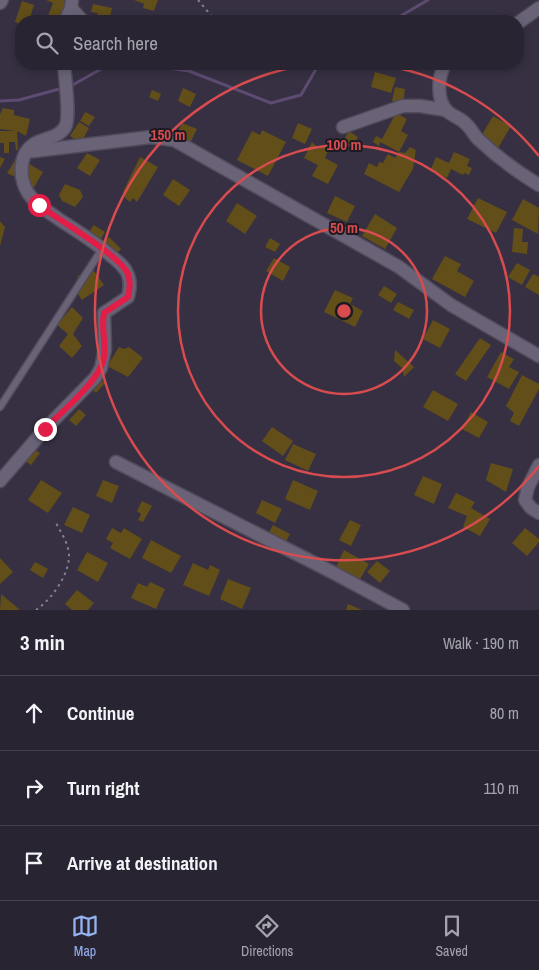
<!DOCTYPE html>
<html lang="en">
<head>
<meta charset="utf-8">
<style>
  :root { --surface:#282432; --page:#302c3a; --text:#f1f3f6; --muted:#a5a4ac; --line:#44414d; --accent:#95b2f1 }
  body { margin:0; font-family:"Archivo Narrow",sans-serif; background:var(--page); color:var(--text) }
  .stop { position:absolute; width:15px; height:15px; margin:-11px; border:4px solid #e11d48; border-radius:50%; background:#fff }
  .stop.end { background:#e11d48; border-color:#fff; box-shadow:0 1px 5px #0008 }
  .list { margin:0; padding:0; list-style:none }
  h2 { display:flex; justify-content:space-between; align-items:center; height:65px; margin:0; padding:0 20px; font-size:21px }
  h2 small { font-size:16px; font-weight:400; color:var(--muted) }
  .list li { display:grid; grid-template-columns:32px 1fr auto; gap:15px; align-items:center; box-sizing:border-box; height:75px; padding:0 20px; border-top:1px solid var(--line) }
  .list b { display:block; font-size:19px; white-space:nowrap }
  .list em { font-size:16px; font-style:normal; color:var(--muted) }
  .icon { flex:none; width:28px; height:28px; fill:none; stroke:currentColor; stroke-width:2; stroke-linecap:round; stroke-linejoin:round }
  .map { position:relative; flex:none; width:539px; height:610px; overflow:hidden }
  .search { position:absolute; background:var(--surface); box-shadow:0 2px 8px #0003; left:15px; right:15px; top:15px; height:55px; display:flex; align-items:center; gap:12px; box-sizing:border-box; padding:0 18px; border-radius:20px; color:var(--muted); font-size:19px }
  .sheet { height:290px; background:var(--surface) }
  nav { display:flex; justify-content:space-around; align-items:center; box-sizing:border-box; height:70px; border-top:1px solid var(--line); background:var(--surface); font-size:14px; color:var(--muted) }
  nav a { display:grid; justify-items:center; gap:2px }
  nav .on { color:var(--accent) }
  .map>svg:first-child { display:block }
</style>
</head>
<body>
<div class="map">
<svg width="539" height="610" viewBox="0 0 539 610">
  <rect width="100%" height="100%" fill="#363042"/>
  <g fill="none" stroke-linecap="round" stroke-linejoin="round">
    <!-- stream -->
    <g stroke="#5d4b72" stroke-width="3">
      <polyline points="392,21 428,0"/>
      <polyline points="139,64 189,71 271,103 301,95 319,64"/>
      <polyline points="69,87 110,64"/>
      <polyline points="0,101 19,100 63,88"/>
    </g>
  </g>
  <!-- building -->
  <g fill="#614e19">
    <polygon points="46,0 68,0 60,21 46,21 53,3"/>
    <polygon points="134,0 158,0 154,11 143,8 144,4"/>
    <polygon points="22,1 34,5 29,21 21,21 21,24 15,22"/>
    <polygon points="93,4 112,8 109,21 96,21 98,13 91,12"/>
    <polygon points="375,72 396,78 391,93 371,87"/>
    <polygon points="395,87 405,89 403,103 392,101"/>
    <polygon points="183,88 196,94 190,107 178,101"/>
    <polygon points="152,90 161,94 158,101 149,97"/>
    <polygon points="3,108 14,110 14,115 30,119 26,136 17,131 18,150 16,150 15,142 9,142 9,153 4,153 4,143 0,143 0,131 15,131 0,129 0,114"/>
    <polygon points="85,112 95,117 89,126 80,121"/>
    <polygon points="396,113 407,119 401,131 408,135 399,152 380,142 379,146 373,142 376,136 382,139"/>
    <polygon points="493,116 511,126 498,148 480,138"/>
    <polygon points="79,122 89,128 81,143 70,136"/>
    <polygon points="182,123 197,129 189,145 175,139"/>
    <polygon points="298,123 312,129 305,144 292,138"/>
    <polygon points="262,130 286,142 268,176 237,160 252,131 260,135"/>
    <polygon points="349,131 358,137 352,147 343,141"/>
    <polygon points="312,142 319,149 321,145 329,149 325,158 338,165 328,184 312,176 318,165 304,158"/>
    <polygon points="410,147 416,150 413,169 399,192 364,174 369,163 377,167 379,162 383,163 388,154 395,158 399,152 405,153"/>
    <polygon points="454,152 470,159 467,166 472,168 469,175 464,173 463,175 451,169 447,178 430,171 436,157 449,163"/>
    <polygon points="87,153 100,160 90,176 77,168"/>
    <polygon points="0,157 5,159 0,168"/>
    <polygon points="17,157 43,172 33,189 23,188 16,184 19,179 7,173"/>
    <polygon points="140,157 158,167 137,202 133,198 130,202 125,198 123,192"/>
    <polygon points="173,179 190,190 179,206 163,195"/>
    <polygon points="65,184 80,190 83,197 75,207 62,201 59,195"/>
    <polygon points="335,196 355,206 347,222 327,213"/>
    <polygon points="478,198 507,212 496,233 467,219"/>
    <polygon points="523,199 539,208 538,234 512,220"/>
    <polygon points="237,203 257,216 245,234 226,221"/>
    <polygon points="375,214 397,228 385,249 362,236"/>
    <polygon points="0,221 5,227 0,246"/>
    <polygon points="94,225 105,232 97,245 85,237"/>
    <polygon points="514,228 523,229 522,242 528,242 527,254 512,252"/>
    <polygon points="109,237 121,249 110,260 98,248"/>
    <polygon points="270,238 280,244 275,252 265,247"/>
    <polygon points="445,256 461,264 457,271 474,281 465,297 432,279"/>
    <polygon points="274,258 290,267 283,281 266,271"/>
    <polygon points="517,263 530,270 522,285 508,277"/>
    <polygon points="91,267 104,285 82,300 76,291 83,286 77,277"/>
    <polygon points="533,274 539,277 539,295 525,287"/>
    <polygon points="384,286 397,294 391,303 378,295"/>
    <polygon points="335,290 353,298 350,304 363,311 355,327 324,312"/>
    <polygon points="398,302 414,310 409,319 393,310"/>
    <polygon points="72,307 83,318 73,334 82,346 72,358 59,346 68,334 57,325"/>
    <polygon points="433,320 450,329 440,348 423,339"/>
    <polygon points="480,338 491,345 466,381 455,374"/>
    <polygon points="119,347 124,349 129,347 143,358 128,377 107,366"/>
    <polygon points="395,350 414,367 404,377 402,368 394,361"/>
    <polygon points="501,352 514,359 509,367 519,372 509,389 487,377"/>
    <polygon points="522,375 539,384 539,389 519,426 510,421 514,413 506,406"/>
    <polygon points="99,378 105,383 96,393 91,388"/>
    <polygon points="433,390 458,404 448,421 423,407"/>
    <polygon points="79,409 86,415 76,426 69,420"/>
    <polygon points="471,412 488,422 479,438 462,429"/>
    <polygon points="272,427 293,441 283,456 262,441"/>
    <polygon points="293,444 316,454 308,471 285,460"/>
    <polygon points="31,447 40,453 31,465 22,459"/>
    <polygon points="491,463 513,469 506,492 486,480"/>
    <polygon points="423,476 442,484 434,504 414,495"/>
    <polygon points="41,480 62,493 48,513 28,500"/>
    <polygon points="103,480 119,486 112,503 96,496"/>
    <polygon points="293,480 318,491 310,510 285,499"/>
    <polygon points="456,493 475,502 471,508 490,519 480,536 463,527 467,516 448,508"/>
    <polygon points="262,500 282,509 275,523 256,513"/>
    <polygon points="142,501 152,506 143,522 138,520 141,514 137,511"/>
    <polygon points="73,507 90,515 82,533 64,525"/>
    <polygon points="350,520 361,525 351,546 339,540"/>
    <polygon points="273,525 290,534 284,545 267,536"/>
    <polygon points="112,528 121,533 124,528 142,539 130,559 110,548 113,543 106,539"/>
    <polygon points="525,528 539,539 539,542 527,556 512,543"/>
    <polygon points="151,540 181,556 171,573 142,558"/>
    <polygon points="344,550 369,564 360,579 336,567"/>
    <polygon points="87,552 108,563 98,582 77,570"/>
    <polygon points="0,558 13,572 0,584"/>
    <polygon points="377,561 390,571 380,583 367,572"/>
    <polygon points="35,562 48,569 43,578 30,570"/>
    <polygon points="193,563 208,570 210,565 220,570 209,596 183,585"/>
    <polygon points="228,579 251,588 242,609 220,599"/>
    <polygon points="150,582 165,589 156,609 131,598 138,583 147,587"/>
    <polygon points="77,590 94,603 88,610 72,610 65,604"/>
    <polygon points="1,594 20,610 0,610"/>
    <polygon points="348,604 362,610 346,610"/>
  </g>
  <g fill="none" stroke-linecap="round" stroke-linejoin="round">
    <!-- service casing -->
    <g stroke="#514b5b" stroke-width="9">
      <polyline id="service" points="0,407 102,249"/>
    </g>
    <!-- minor casing -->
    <g stroke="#514b5b" stroke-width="15">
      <g id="minor">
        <polyline points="0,3 2,0"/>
        <polyline points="71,8 83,21"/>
        <polyline points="65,21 71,8 72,0"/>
        <polyline points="518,23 539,8"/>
        <path d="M445,64C438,77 436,99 447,111C452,116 461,118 466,124C471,128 473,134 478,139C496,156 517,172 539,185"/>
        <polyline points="343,127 403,106 420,106 446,110"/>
        <polyline points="26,152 151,137 174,140 399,267 451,305 539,356"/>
        <polyline points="116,462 330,571 403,610"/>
        <polyline points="539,465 528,487 525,500 531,508 539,513"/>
        <path d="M0,481L45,429L95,378L101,368L105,349L104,313L128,297C130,289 131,283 128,275C125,266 117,261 110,255C95,242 77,231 60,220C49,212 36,205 28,193C19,178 18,155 34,144C43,138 61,138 66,125C70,113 65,78 64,64"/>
      </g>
    </g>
    <!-- path -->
    <g stroke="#858190" stroke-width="2" stroke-dasharray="2.5 4" stroke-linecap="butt">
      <polyline points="198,0 214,19"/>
      <path d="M36,610C52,599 70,574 69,554C68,542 60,531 55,521"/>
    </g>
    <!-- service -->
    <use href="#service" stroke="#6a6378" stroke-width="6"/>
    <!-- minor -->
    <use href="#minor" stroke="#6a6378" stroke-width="12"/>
  </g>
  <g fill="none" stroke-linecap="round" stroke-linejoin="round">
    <!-- route -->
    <path stroke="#e11d48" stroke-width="6" d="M39,205C58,220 120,255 128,274C131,282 130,289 128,297L104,313C101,328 106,342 104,357C101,380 62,411 45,429"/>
  </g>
  <!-- distance rings -->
  <g fill="none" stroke="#d84c4f" stroke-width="2.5">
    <circle cx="344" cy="311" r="83"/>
    <circle cx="344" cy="311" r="166"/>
    <path d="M539 466A249 249 0 1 1 314 64M374 64A249 249 0 0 1 539 156"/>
  </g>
  <circle cx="344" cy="311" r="8" fill="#d84c4f" stroke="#1c1a22" stroke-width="2.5"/>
  <g font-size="15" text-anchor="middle" font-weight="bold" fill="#d84c4f" stroke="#1c1a22" stroke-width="4" stroke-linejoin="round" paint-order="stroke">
    <text x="168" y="140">150 m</text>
    <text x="344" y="150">100 m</text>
    <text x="344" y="233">50 m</text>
  </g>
</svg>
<div class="stop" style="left:39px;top:205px"></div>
<div class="stop end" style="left:45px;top:429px"></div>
<div class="search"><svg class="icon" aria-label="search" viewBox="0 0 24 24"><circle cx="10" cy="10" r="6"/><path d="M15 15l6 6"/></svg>Search here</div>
</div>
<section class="sheet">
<h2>3 min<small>Walk · 190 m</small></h2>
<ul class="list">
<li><svg class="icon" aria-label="ahead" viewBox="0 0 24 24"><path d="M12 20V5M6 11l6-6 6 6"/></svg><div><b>Continue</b></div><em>80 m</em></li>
<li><svg class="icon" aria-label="right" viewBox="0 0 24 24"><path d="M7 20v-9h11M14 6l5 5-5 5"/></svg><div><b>Turn right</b></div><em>110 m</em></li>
<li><svg class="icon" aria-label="arrive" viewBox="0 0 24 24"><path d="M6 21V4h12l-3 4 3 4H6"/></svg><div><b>Arrive at destination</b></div></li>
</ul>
</section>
<nav>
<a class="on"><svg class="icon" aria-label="map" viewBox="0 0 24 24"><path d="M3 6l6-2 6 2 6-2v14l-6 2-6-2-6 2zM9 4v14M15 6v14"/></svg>Map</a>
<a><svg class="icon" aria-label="directions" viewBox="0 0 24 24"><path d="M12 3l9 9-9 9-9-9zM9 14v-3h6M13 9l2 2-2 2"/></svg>Directions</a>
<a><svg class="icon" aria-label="saved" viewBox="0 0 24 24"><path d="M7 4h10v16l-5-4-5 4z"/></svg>Saved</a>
</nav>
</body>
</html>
